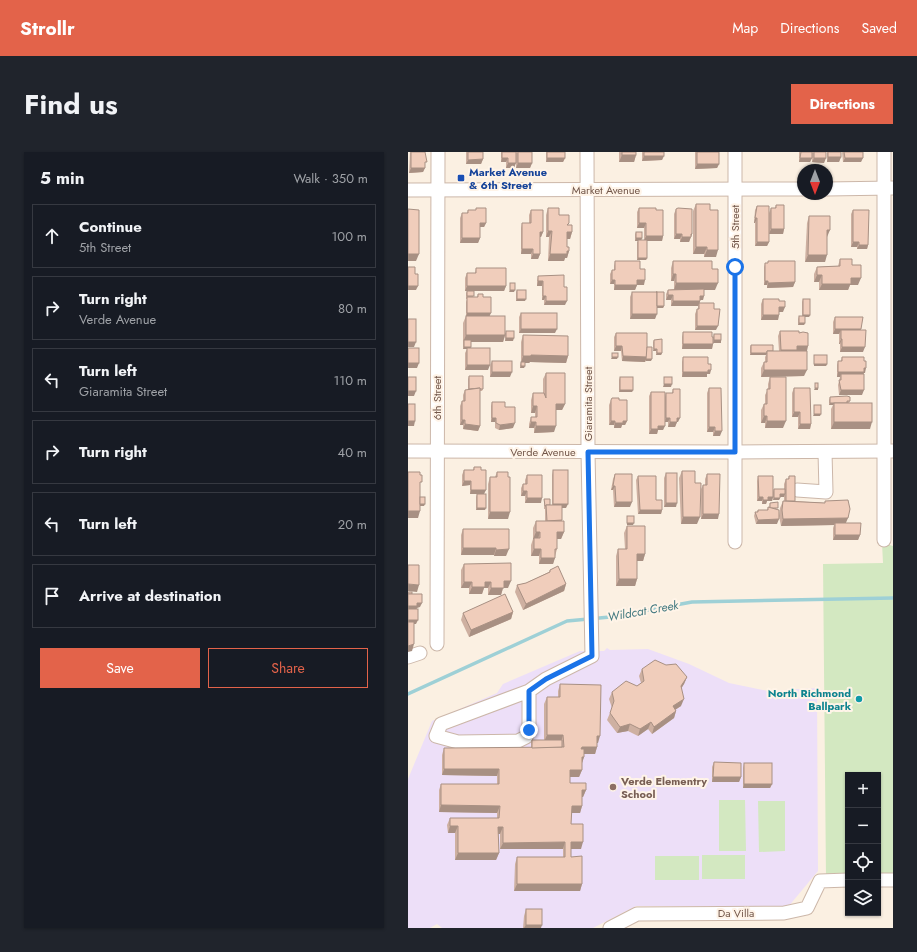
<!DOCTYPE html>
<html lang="en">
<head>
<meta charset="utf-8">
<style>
  :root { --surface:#171b24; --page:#20242c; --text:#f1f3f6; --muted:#9ea1a6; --line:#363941; --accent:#e3634a }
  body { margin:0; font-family:Jost,sans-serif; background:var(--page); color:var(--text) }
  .controls { position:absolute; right:12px; bottom:12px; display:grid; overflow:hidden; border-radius:0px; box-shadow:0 1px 3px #0004 }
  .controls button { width:36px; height:36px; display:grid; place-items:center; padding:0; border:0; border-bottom:1px solid var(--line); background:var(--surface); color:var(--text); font:20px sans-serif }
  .compass { position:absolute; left:389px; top:12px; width:36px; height:36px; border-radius:50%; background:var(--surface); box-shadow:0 1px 3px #0004; rotate:180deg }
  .stop { position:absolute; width:12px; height:12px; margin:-9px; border:3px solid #1a73e8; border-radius:50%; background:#fff }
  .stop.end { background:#1a73e8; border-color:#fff; box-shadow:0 1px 4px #0008 }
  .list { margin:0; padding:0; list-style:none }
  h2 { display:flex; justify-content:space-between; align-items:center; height:52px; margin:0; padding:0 16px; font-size:17px }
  h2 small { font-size:13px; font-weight:400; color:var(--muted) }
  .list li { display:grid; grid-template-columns:26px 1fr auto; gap:12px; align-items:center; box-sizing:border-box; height:64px; margin:0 8px 8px; padding:0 8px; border:1px solid var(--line); border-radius:0px }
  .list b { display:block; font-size:15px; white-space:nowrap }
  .list p { margin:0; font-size:13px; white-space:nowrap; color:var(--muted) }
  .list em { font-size:13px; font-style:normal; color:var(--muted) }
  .actions { display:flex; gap:8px; padding:12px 16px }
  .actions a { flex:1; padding:9px 0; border:1px solid var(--accent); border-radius:0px; text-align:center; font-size:14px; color:var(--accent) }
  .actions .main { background:var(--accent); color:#fff }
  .icon { flex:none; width:22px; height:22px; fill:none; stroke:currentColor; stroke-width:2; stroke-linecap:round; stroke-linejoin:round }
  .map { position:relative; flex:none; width:485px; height:776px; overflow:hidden; border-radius:0px }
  header { display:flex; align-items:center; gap:24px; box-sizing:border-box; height:56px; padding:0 20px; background:var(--accent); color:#fff }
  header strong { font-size:19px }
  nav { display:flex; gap:22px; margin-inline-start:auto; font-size:14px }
  .intro { display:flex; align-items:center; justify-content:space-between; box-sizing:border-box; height:96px; padding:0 24px }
  h1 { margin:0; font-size:28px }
  .button { padding:10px 18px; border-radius:0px; background:var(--accent); color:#fff; font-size:14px; font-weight:700 }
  main { display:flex; gap:24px; padding:0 24px }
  aside { flex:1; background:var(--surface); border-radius:0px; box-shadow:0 1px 3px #0004 }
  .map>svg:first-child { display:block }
</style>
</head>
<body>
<header>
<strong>Strollr</strong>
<nav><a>Map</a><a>Directions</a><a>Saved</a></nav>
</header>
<div class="intro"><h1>Find us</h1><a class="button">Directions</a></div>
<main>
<aside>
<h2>5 min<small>Walk · 350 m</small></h2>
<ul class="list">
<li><svg class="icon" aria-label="ahead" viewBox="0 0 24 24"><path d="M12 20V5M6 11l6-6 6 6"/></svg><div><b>Continue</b><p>5th Street</p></div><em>100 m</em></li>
<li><svg class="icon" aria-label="right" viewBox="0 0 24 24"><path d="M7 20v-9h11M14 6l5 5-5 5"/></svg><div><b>Turn right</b><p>Verde Avenue</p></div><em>80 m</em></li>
<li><svg class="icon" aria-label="left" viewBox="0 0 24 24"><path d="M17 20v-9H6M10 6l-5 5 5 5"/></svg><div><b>Turn left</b><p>Giaramita Street</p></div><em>110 m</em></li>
<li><svg class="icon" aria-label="right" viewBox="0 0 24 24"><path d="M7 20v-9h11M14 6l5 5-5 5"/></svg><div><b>Turn right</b></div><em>40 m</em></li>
<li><svg class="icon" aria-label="left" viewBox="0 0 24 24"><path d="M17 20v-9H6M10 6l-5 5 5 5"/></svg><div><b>Turn left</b></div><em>20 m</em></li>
<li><svg class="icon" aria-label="arrive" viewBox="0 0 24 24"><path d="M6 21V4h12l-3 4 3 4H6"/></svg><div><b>Arrive at destination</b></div></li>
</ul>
<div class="actions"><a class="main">Save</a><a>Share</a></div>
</aside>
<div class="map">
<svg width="485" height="776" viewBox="0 0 485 776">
  <rect width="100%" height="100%" fill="#fbf0e2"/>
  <!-- education -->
  <polygon fill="#eddff8" points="199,496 202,498 240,497 281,512 321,531 360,539 409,536 410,719 380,755 228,754 185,776 34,776 29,772 22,776 0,776 0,627 24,569 89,541 95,532 172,499 196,499"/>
  <!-- green -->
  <g fill="#d3e8c1">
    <polygon points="474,391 485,394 485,725 470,725 470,623 440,623 440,725 418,725 415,412 475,411"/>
    <polygon points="311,648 337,648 338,699 311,699"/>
    <polygon points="350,649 377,649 377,699 351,700"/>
    <rect x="294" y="703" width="43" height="24"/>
    <rect x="247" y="704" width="44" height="24"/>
  </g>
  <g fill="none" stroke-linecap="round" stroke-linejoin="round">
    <!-- stream -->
    <polyline stroke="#9ed0d6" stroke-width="3.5" points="0,542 159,469 202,465 284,450 485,446"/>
    <!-- minor casing -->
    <g stroke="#ccb7a9" stroke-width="15">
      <g id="minor">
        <polyline points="476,0 476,388"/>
        <polyline points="419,37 485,36"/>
        <polyline points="0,38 395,37"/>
        <polyline points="0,299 327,300 485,299"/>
        <polyline points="389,338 418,340 417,300"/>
        <polyline points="327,390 327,0"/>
        <polyline points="29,492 30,0"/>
        <polyline points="0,505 12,501"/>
        <polyline points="121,539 121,578 118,585 110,589 50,590 28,584 33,572 121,539 138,527 184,504 180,300 179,0"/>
        <polyline points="470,728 485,728"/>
        <polyline points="202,776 229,762 376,761 399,756 412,729 440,728"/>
      </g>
    </g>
    <!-- minor -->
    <use href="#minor" stroke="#fff" stroke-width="13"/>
  </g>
  <!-- wall -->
  <g fill="#ceb0a1">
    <polygon points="2,0 17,0 17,15 15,20 1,21"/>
    <polygon points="58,0 75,0 75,7 73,12 58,12"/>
    <polygon points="93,0 108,0 106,16 98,16 98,10 93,10"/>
    <polygon points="108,0 124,0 124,11 122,16 108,16"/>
    <polygon points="138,0 157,0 157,6 155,10 138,10"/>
    <polygon points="211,0 228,0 228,3 226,10 211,10"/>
    <polygon points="234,0 256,0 254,8 234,9"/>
    <polygon points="287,0 311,0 311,12 309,16 287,17"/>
    <polygon points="391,0 404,0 404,6 402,10 391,10"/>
    <polygon points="404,0 418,0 416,11 404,10"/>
    <polygon points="419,0 433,0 433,5 431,10 419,10"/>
    <polygon points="434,0 455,0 453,10 435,10"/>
    <polygon points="288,52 302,58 308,105 296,105 296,102 285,102 285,59"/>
    <polygon points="368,53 376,77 375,82 361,82 361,61 363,56 367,56"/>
    <polygon points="349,54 361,90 359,94 347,94 347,71 346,71 347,58"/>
    <polygon points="68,56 78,71 76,75 72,75 72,86 70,91 52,91 52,66 54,61 59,61 60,58 68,58"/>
    <polygon points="140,56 151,63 161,71 160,73 164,80 162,87 159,87 159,95 161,99 159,106 157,106 156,109 140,109 141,85 138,85 138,63"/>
    <polygon points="231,56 248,58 255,84 254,89 239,89 239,106 238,108 229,108 229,90 230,89 227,89 227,82 228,80 234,86 233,88 236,88 236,76 229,76 229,60"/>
    <polygon points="268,57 284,82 281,90 272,90 272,87 266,87 266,62"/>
    <polygon points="123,58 135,80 133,85 132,85 132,102 130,107 123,107 123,102 113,102 113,76 114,71 121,71 121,63"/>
    <polygon points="445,58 460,93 459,97 449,97 449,95 443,95 443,62"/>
    <polygon points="401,64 419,85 417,110 397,110 399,71"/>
    <polygon points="432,107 444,113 450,133 442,133 440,138 411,138 411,130 406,130 406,122 409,115 430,114"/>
    <polygon points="207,109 232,117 236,133 229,133 227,138 206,138 206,132 202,132 202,122 204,118 206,118 206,114"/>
    <polygon points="265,109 304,117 307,138 296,138 295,148 292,148 292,151 306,157 308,178 287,178 287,162 289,157 290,157 290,154 263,154 263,148 258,148 258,142 260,138 266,137 266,129 263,129 263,116"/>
    <polygon points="360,109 387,130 385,135 359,136 359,133 356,133 356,115 357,111 360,111"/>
    <polygon points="68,116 98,134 96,139 66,139 65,145 69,145 70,142 75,145 82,164 105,189 97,189 97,184 95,190 63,190 62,196 80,218 57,218 57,201 59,197 55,197 55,171 58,164 58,150 59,147 58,147 58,141 59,139 57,139 57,126 59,121 67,121"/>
    <polygon points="130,124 156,135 157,153 136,153 136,148 134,148 134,134 129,134 129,129"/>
    <polygon points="109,138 117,149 108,149 108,140"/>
    <polygon points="224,140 256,154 255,156 249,156 247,167 222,167 222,145"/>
    <polygon points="355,147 371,149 375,160 371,160 370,168 353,168 353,152"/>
    <polygon points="395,147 402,163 401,165 397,165 397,171 396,173 390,173 390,167 391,164 394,164 394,150"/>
    <polygon points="113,161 147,181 111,181 111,165"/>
    <polygon points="427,165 452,178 455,200 432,200 432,192 431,192 431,182 425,182 425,170"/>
    <polygon points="372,179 391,181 399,199 396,224 353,225 353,216 356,210 357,210 357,205 358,203 342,203 342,195 343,193 365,199 371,199 370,184"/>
    <polygon points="275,180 304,185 305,185 306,182 313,188 313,191 305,191 304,197 274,197 274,185"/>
    <polygon points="208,181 239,195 243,209 238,209 238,208 237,210 214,209 213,199 206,199 206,185"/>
    <polygon points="115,183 160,204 158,211 122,210 121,211 117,211 116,216 112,216 112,213 113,210 113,190"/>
    <polygon points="246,188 254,201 253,203 248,203 248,199 245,199 245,190"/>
    <polygon points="406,203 419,212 418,214 406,214"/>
    <polygon points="275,205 300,212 302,222 299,222 299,225 274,225 274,210"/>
    <polygon points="434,205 457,221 456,221 455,222 454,243 431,243 430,233 432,225 429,225 429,213 430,209 433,209"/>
    <polygon points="84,209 102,225 82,225 82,214"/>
    <polygon points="138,221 157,252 154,258 148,258 146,280 126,281 126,276 121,276 121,272 123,265 127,265 127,261 123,261 123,248 125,241 135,241 135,227"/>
    <polygon points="61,224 75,237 74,239 72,239 72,274 70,279 55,277 55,273 52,273 52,254 54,249 55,249 55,243 57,238 60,238 60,227"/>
    <polygon points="212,225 225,238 224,240 211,240 211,228"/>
    <polygon points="362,225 375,276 357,276 357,271 353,271 353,258 356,252 357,252 357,243 360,237 360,232"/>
    <polygon points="301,236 312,284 305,284 305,280 299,280 299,241"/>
    <polygon points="386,236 403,272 402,277 390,277 390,265 384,265 384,241"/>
    <polygon points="265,237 270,270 269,270 267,275 260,275 260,270 257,270 255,278 250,278 249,282 241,282 241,244 243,240 257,245 258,241 264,241"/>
    <polygon points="422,245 442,249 441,251 462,277 423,277 423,257 425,253 421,253 421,248"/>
    <polygon points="203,248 211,248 219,269 217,273 214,273 213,276 206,276 206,273 201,273 201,253"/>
    <polygon points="84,250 97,255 105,276 91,278 87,276 87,270 83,270 83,254"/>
    <polygon points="66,315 73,318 76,342 77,358 68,358 68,345 69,342 62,342 62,333 54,334 54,323 56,318 65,318"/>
    <polygon points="145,318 158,356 154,356 154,369 156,380 153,387 149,387 149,397 145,412 131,412 131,404 123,404 123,393 125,387 125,376 128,369 137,369 137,357 136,357 136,347 142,353 144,353 144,323"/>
    <polygon points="274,319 287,331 289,372 273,372 271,326"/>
    <polygon points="89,320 100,325 100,367 80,367 80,332 82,325 87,325"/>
    <polygon points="258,321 268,355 256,355 256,326"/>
    <polygon points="207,322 222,355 206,355 205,338 203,338 205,327"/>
    <polygon points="299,322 310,367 293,367 293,337 295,333 297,333 297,327"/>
    <polygon points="119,323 133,351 117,351 117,344 113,344 113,336 115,332 117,332 117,328"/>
    <polygon points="230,324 254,358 253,362 230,362 228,328"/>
    <polygon points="350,324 365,340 366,337 376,337 376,332 378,327 380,327 381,324 387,349 417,351 417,349 438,371 452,383 450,388 425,388 425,376 426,373 373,374 371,364 372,356 375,349 376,349 376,345 372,345 371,348 365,348 365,345 364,349 359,349 358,352 354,352 354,349 349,349 349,329"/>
    <polygon points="362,351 369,357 369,372 348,372 346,364 347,360 349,360 350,358 359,358 360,355 361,356"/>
    <polygon points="219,374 237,402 235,409 229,409 229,427 227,434 208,434 208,404 210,397 217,397 216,381"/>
    <polygon points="55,377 101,377 98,404 86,404 86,403 53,403 53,383"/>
    <polygon points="56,412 100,436 95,436 93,443 80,443 80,436 76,436 74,442 61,442 61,436 53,436 53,418"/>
    <polygon points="142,418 158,432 156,439 115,458 107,440 109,433 118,431 141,420"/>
    <polygon points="105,460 103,467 61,485 53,468 55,461"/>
    <polygon points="234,517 279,525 276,532 273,537 273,554 267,558 268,559 266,566 244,582 240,577 230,584 220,579 209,581 199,568 204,556 201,547 204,540 229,534 233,531 231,524"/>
    <polygon points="152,532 190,591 189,591 189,595 187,602 176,602 176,605 174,611 174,618 171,625 162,625 162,631 178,638 175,645 174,645 174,654 172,661 164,661 163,672 173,697 163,697 163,705 174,732 172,739 106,739 107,712 109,705 155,705 155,697 92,697 92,682 90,682 91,701 88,708 47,708 47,681 40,681 39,673 42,666 89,666 89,661 31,660 31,638 33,632 89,632 89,624 34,623 34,603 36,596 123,596 123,590 124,588 136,588 136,552 139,545 150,545 150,539"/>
    <polygon points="306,610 333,625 331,630 304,630 304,615"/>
    <polygon points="336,611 364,632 362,636 335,636 335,616"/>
    <polygon points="118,757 133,776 115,776 116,764"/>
  </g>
  <!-- shaded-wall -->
  <g fill="#a89083">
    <polygon points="214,3 228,3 226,10 211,10"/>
    <polygon points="236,4 256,4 254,8 234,9"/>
    <polygon points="420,5 433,5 431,10 419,10"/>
    <polygon points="94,6 100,6 98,10 93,10"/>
    <polygon points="139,6 157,6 155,10 138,10"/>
    <polygon points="392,6 404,6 402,10 391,10"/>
    <polygon points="406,6 418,6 416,11 404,10"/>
    <polygon points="437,6 455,6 453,10 435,10"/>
    <polygon points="75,7 73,12 58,12 60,8"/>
    <polygon points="100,11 108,11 106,16 98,16"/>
    <polygon points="110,11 124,11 122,16 108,16"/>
    <polygon points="289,12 311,12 309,16 287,17"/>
    <polygon points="3,16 17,16 15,20 1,21"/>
    <polygon points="347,66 349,66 347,71 346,71"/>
    <polygon points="72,71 78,71 76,75 70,75"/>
    <polygon points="231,71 238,71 236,76 229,76"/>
    <polygon points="363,77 376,77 375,82 361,82"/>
    <polygon points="419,78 422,78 419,85 417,85"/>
    <polygon points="140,79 144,79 141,85 138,85"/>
    <polygon points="132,80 135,80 133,85 130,85"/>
    <polygon points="159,80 164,80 162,87 156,87"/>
    <polygon points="268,82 274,82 272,87 266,87"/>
    <polygon points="283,82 284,82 281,90 272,90 274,85"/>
    <polygon points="238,84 255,84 254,89 236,89"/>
    <polygon points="54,86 72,86 70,91 52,91"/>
    <polygon points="228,86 234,86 233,89 227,89"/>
    <polygon points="349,90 361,90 359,94 347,94"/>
    <polygon points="445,90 451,90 449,95 443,95"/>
    <polygon points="451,93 460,93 459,97 449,97"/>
    <polygon points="288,95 299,95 296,102 285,102"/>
    <polygon points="114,97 125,97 123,102 113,102"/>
    <polygon points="299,98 310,98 308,105 296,105"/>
    <polygon points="159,99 161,99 159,106 157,106 156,109 140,109 142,102"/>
    <polygon points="0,102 11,102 8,109 0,109"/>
    <polygon points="125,102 132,102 130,107 123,107"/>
    <polygon points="400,103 419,103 417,110 397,110"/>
    <polygon points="230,106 239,106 238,108 229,108"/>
    <polygon points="265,122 268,122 266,129 263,129"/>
    <polygon points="409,123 414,123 411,130 406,130"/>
    <polygon points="443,126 453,126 450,133 442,133 440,138 411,138 414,132"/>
    <polygon points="204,128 207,128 206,132 202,132"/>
    <polygon points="229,128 237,128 236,133 227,133"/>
    <polygon points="130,129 135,129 134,134 129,134"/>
    <polygon points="357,129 360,129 359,133 356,133"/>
    <polygon points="387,130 385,135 359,136 360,131"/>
    <polygon points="268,131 310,131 307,138 266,138"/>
    <polygon points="207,133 229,133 227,138 206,138"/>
    <polygon points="0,134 10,134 8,138 0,138"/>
    <polygon points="59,134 98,134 96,139 57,139"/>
    <polygon points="102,138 107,138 106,140 101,140"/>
    <polygon points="260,143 265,143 263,148 258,148"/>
    <polygon points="135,144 138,144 136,148 134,148"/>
    <polygon points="292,144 296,144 295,148 291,148"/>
    <polygon points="109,147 118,147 117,149 108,149"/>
    <polygon points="138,149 159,149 157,153 136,153"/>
    <polygon points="265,149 292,149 290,154 263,154"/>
    <polygon points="248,154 256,154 255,156 247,156"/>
    <polygon points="371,155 377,155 375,160 370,160"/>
    <polygon points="59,161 83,161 81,165 58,165"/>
    <polygon points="224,162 249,162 247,167 222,167"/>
    <polygon points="355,163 371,163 370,168 353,168"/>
    <polygon points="395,163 402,163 401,165 394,165"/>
    <polygon points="391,171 397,171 396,173 390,173"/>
    <polygon points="289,174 310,174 308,178 287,178"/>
    <polygon points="113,177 149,177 147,181 111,181"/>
    <polygon points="427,177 453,177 451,182 433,178 431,182 425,182"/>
    <polygon points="58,183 97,183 95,190 56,190 56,188"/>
    <polygon points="98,186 106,186 105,189 97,189"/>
    <polygon points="433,187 434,187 432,192 431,192"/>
    <polygon points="306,188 313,188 313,191 305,191"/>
    <polygon points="0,190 8,190 6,195 0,195"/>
    <polygon points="275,192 305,192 304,197 274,197"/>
    <polygon points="208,194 214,194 213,199 206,199"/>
    <polygon points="389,194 400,194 399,199 371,202 373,198"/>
    <polygon points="56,195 63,195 62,197 55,197"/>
    <polygon points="434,195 457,195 455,200 432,200"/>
    <polygon points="246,197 249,197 248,199 245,199"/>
    <polygon points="249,201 254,201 253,203 248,203"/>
    <polygon points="343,201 359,201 358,203 342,203"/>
    <polygon points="123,203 160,204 158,211 122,210 121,211 113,211 115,204"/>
    <polygon points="215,204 239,205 237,210 214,209"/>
    <polygon points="204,205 210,205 209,207 203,207"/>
    <polygon points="238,207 244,207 243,209 238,209"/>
    <polygon points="0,211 11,211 9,216 0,216"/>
    <polygon points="406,212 419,212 418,214 406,214"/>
    <polygon points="59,213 82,213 80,218 57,218"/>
    <polygon points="113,214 117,214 116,216 112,216"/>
    <polygon points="456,216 458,216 457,221 456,221 454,225 433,222 432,225 429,225 430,220"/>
    <polygon points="303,218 302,222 299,222 299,225 274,225 275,220"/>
    <polygon points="356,218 399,218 396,224 353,225"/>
    <polygon points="84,220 104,220 102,225 82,225"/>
    <polygon points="256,232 264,232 263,235 255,235"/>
    <polygon points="407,236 410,236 410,238 406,238"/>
    <polygon points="212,238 225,238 224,240 211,240"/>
    <polygon points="433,238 456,238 454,243 431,243"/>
    <polygon points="0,239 8,239 6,244 0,244"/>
    <polygon points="422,251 426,251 425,253 421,253"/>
    <polygon points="148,252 157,252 154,258 146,258"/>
    <polygon points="125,254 129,254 127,261 123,261"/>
    <polygon points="386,260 392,260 390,265 384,265"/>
    <polygon points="406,262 413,262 412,264 405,264"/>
    <polygon points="356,264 359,264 357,271 353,271"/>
    <polygon points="84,266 88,266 87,270 83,270"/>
    <polygon points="258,266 262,266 260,270 257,270"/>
    <polygon points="269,266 272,266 270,270 269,270 267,275 260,275 262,270"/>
    <polygon points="54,268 57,268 55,273 52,273"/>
    <polygon points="0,269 7,269 6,274 0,274"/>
    <polygon points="203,269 207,269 206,273 201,273"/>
    <polygon points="215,269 219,269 217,273 214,273 213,276 206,276 207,271"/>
    <polygon points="359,269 378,269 375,276 357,276"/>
    <polygon points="123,270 128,270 126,276 121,276"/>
    <polygon points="426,270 464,270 462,277 423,277"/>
    <polygon points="107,271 105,276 91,278 92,273"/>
    <polygon points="57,272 72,274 70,279 55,277"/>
    <polygon points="392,272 403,272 402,277 390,277"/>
    <polygon points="128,274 148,274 146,280 126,281"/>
    <polygon points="250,274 257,274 255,278 250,278 249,282 241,282 243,277"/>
    <polygon points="301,275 307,275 305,280 299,280"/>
    <polygon points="307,279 314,279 312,284 305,284"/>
    <polygon points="56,329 63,329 62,333 54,334"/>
    <polygon points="205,334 207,334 205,338 203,338"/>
    <polygon points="63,338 78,338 76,342 62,342"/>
    <polygon points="115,339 119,339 117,344 113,344"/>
    <polygon points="372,342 377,342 376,345 371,345"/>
    <polygon points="351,345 355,345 354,349 349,349"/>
    <polygon points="360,345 365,345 364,349 359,349 358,352 354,352 355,348"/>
    <polygon points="119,346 134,346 133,351 117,351"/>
    <polygon points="366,346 372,346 371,348 365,348"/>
    <polygon points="208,350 224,350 222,355 206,355"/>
    <polygon points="258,351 269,351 268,355 256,355"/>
    <polygon points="11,352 17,352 16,354 10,354"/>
    <polygon points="145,352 160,352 158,356 144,356"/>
    <polygon points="69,356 78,356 77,358 68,358"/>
    <polygon points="232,358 254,358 253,362 230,362"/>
    <polygon points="0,359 12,359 10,366 0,366"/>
    <polygon points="82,360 102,360 100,367 80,367"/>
    <polygon points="295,362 311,362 310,367 293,367"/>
    <polygon points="275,365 292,365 289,372 273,372"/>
    <polygon points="440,366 437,373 427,371 426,373 373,374 375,367"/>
    <polygon points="371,367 369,372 348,372 350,368"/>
    <polygon points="219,371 226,371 225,373 219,373"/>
    <polygon points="128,380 132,380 130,387 125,387"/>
    <polygon points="149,380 156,380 153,387 147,387"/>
    <polygon points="427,383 452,383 450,388 425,388"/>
    <polygon points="55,396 88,396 86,403 53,403"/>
    <polygon points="101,397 98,404 86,404 88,398"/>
    <polygon points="126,397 133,397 131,404 123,404"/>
    <polygon points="229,402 237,402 235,409 227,409"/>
    <polygon points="133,406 147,406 145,412 131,412"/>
    <polygon points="211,427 229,427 227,434 208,434"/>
    <polygon points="96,429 103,429 100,436 95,436 93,443 80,443 83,436"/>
    <polygon points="56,430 64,430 61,436 53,436"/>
    <polygon points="77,430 83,430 80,436 76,436 74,442 61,442 64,435"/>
    <polygon points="0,432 11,433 9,440 0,439"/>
    <polygon points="158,432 156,439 115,458 118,452"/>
    <polygon points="9,451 14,451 12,455 9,456 8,459 0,459 0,454"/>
    <polygon points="105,460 103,467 61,485 63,478"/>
    <polygon points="0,468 10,468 8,472 0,472"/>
    <polygon points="6,492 4,499 0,500 0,494"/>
    <polygon points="279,525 276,532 270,541 273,534"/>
    <polygon points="276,547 273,554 262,561 265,554"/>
    <polygon points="268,559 266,566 244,582 246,575"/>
    <polygon points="243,570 240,577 230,584 232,577"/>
    <polygon points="222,572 220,579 209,581 212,575"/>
    <polygon points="139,583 155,583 153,590 136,590"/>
    <polygon points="189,584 192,584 190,591 187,591"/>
    <polygon points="174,595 189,595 187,602 171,602"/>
    <polygon points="174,605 176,605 174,611"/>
    <polygon points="36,617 91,617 89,624 34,623"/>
    <polygon points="162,618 174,618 171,625 160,625"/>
    <polygon points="305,625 333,625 331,630 304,630"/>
    <polygon points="336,632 364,632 362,636 335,636"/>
    <polygon points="174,638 178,638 175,645 172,645"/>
    <polygon points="33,653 92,654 89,661 31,660"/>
    <polygon points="164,654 174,654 172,661 161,661"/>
    <polygon points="42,674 50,674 47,681 40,681"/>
    <polygon points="90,675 95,675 92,682 88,682"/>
    <polygon points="157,690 155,697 92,697 95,691"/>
    <polygon points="163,690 175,690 173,697 161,697"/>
    <polygon points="50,701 91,701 88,708 47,708"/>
    <polygon points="109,732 174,732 172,739 106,739"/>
    <polygon points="118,773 134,773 133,776 116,776"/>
  </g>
  <!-- building -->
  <g fill="#f0cdbb" stroke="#a89083">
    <polygon points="3,0 17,0 19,10 17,10 17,16 3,16"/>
    <polygon points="60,0 75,0 75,7 60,8"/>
    <polygon points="94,0 108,0 108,11 100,11 100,6 94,6"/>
    <rect x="110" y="0" width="14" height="11"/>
    <rect x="139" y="0" width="18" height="6"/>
    <rect x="214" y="0" width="14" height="3"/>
    <rect x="236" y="0" width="20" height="4"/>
    <rect x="289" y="0" width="22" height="12"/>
    <polygon points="393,0 404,0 404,6 392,6"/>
    <rect x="406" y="0" width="12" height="6"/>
    <rect x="420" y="0" width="13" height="5"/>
    <polygon points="436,0 455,0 455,6 437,6"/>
    <polygon points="288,52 302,52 302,58 310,58 310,98 299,98 299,95 288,95"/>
    <polygon points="368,53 376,53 376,77 363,77 363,56 368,56"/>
    <polygon points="349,54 361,54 361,90 349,90 349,66 347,66"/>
    <polygon points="68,56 78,56 78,71 72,71 72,86 54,86 54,61 60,61 60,58 68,58"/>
    <polygon points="140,56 151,56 151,63 161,63 161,71 159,73 164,73 164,80 159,80 159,95 161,95 161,99 159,99 159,102 142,102 144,79 140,79"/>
    <polygon points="231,56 248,56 248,58 255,58 255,84 238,84 238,71 231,71"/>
    <polygon points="270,56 284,57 284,82 283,82 283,85 274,85 274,82 268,82 268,57"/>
    <polygon points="0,57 11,58 11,102 0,102"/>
    <polygon points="123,58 135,58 135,80 132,80 132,102 125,102 125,97 114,97 114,71 123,71"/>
    <polygon points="445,58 461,58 460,93 451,93 451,90 445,90"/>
    <polygon points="401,64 422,64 422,78 419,78 419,103 400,103"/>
    <rect x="228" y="80" width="6" height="6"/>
    <rect x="230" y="88" width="9" height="18"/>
    <polygon points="432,107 444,107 444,113 453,113 453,126 443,126 443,132 414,132 414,123 409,123 409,115 432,114"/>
    <polygon points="207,109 232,109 232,117 237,117 237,128 229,128 229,133 207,133 207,128 204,128 204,118 207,118"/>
    <polygon points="265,109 304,109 304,117 310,117 310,131 268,131 268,122 265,122"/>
    <polygon points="360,109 387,109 387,130 360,131 360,129 357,129 357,111 360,111"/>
    <polygon points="0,115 7,115 7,122 10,122 10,134 0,134"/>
    <polygon points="68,116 98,116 98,134 59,134 59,121 68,121"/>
    <polygon points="156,123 156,135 159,135 159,149 138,149 138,144 135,144 135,129 130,129 130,124"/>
    <rect x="102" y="131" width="5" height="7"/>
    <polygon points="296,137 296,144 292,144 292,149 265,149 265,143 260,143 260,138"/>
    <rect x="109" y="138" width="9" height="9"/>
    <rect x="59" y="139" width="7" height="5"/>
    <rect x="224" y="140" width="25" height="22"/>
    <polygon points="248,140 256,140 256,154 249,154 249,140"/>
    <polygon points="70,142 75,142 75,145 83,145 83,161 59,161 59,145 70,145"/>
    <polygon points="355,147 371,147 371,149 377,149 377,155 371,155 371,163 355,163"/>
    <rect x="395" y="147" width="7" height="16"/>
    <polygon points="291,151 306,151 306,157 312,157 310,174 289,174 289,157 291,157"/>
    <rect x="113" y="161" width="36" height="16"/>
    <rect x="58" y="164" width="39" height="19"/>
    <rect x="391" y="164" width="6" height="7"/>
    <polygon points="427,165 455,165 453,177 427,177"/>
    <rect x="0" y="167" width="8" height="23"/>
    <polygon points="433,178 458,178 457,195 434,195 434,187 433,187"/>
    <rect x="98" y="179" width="8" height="7"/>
    <polygon points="372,179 391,179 391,181 395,180 400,181 400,194 389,194 389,198 373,198"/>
    <polygon points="275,180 304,180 304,185 305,185 305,192 275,192"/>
    <polygon points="208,181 239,181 239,205 215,204 214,194 208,194"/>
    <rect x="306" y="182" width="7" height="6"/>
    <polygon points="115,183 160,184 160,204 123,203 123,204 115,204"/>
    <polygon points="254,187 254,201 249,201 249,197 246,197 246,188"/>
    <rect x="56" y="188" width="7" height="7"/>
    <polygon points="343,193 365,193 365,199 359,199 359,201 343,201"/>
    <polygon points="239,195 244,195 244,207 238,207"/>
    <rect x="0" y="196" width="11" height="15"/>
    <rect x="59" y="196" width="23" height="17"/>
    <polygon points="359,199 399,199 399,218 356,218 356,210 359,210"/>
    <rect x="204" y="201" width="6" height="4"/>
    <rect x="406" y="203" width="13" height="9"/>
    <polygon points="275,205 300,205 300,212 303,212 303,218 300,218 300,220 275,220"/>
    <polygon points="434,205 456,205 456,209 458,209 458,216 456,216 456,220 430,220 430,209 434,209"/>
    <rect x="84" y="209" width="20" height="11"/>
    <rect x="113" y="210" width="4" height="4"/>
    <polygon points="138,221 157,221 157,252 148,252 148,274 128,274 128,270 123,270 123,265 129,265 129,254 125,254 125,241 136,241 138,246"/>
    <polygon points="433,222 456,222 456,238 433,238 431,228 433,228"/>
    <polygon points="61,224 75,224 75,237 72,237 72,236 61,237"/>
    <rect x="0" y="225" width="8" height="14"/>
    <rect x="212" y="225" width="13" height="13"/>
    <rect x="256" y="225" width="8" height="7"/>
    <polygon points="362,225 378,225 378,269 359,269 359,264 356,264 356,252 359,252 359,237 362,237"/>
    <rect x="407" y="231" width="3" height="5"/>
    <polygon points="72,236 72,274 57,272 57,268 54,268 54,249 57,249 57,238"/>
    <polygon points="301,236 313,236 314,279 307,279 307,275 301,275"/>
    <polygon points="386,236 402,236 403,272 392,272 392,260 386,260"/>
    <polygon points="265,237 272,237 272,266 269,266 269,270 262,270 262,266 258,266 258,241 265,241"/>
    <polygon points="243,240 257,240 257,274 250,274 250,277 243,277"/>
    <polygon points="439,244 442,245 442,249 439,249 439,251 422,251 422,245"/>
    <polygon points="204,246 211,246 211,248 219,248 219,269 215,269 215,271 207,271 207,269 203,269 203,248"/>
    <polygon points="84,250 97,250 97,255 107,255 107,271 92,273 88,271 88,266 84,266"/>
    <rect x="426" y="251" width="38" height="19"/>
    <rect x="0" y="252" width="7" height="17"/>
    <rect x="406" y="253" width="7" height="9"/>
    <polygon points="66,315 73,315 73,318 78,318 78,338 63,338 63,329 56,329 56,318 66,318"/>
    <rect x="145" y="318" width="15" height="34"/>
    <polygon points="274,319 287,319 287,331 293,331 292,365 275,365"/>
    <polygon points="0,320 12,320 12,323 14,323 14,330 12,330 12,359 0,359"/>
    <polygon points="89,320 100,320 100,325 102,325 102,360 82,360 82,325 89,325"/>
    <rect x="258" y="321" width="11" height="30"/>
    <polygon points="207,322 224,322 224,350 208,350 207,334 205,334"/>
    <polygon points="299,322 312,322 311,362 295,362 295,333 299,333"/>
    <polygon points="119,323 134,323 134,346 119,346 119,339 115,339 115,332 119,332"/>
    <polygon points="230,324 248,324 248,348 254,348 254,358 232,358"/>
    <polygon points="350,324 365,324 365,345 360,345 360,348 355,348 355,345 351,345"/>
    <polygon points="381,324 387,324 387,349 378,349 378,327 381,327"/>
    <polygon points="366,337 377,337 377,342 372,342 372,346 366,346"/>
    <rect x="69" y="342" width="9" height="14"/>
    <rect x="12" y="345" width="5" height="7"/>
    <polygon points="136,347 142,347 142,353 138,353 138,354 137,354"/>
    <polygon points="440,348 442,357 440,366 375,367 374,358 375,349 417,351 417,349"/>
    <polygon points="370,350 370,356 362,356 362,351"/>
    <polygon points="138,353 154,353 154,368 139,369"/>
    <polygon points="360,355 371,358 371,367 350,368 347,360 350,360 350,358 360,358"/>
    <rect x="219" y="364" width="7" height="7"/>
    <polygon points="128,369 156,369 156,380 149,380 149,397 147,397 147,406 133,406 133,397 126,397 126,386 132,386 132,380 128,380"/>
    <polygon points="427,371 453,371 452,383 427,383"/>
    <polygon points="219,374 237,374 237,402 229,402 229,427 211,427 210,397 219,397"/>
    <polygon points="55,377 101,377 101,397 88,398 88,396 55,396"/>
    <polygon points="103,411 103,429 96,429 96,436 83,436 83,430 77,430 77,435 64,435 64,430 56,430 56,412"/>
    <polygon points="0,413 11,413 11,433 0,432"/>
    <polygon points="150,414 158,432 118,452 109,433 118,431 142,420 142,418"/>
    <rect x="0" y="440" width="4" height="2"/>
    <polygon points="0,442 14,442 14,451 9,451 9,454 0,454"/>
    <polygon points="97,442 105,460 63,478 55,461"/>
    <rect x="0" y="457" width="10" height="11"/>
    <polygon points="0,470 6,470 6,492 0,494"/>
    <polygon points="247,508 258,513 268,512 279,525 273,534 276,547 265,554 268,559 246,575 243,570 232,577 222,572 212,575 202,561 206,549 204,540 218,529 229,534 236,529 234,517"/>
    <polygon points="152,532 193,533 192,584 189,584 189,595 174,595 173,597 176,597 176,605 174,605 174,618 162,618 162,631 178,631 178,638 174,638 174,654 164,654 163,672 175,672 175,690 163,690 163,705 174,704 174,732 109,732 109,705 157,705 157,690 95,691 95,675 90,675 91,701 50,701 50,674 42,674 42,666 91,666 92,654 33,653 33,632 91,632 91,617 36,617 36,596 156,595 155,583 139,583 139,545 152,545"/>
    <polygon points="124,588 154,588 154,595 124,596"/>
    <polygon points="306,610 333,611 333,625 305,625"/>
    <rect x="336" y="611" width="28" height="21"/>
    <rect x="118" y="757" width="16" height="16"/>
  </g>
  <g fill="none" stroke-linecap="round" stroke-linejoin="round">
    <!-- route -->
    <polyline stroke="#1a73e8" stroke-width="5" points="121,578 121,539 138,527 184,504 180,300 327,300 327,115"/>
  </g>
  <!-- markers -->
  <rect fill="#1a4fb4" stroke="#fff4e8" stroke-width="1.5" x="49" y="22" width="8" height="8" rx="2"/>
  <circle fill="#0f9aa8" stroke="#fff4e8" stroke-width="1.5" cx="451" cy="547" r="4"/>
  <circle fill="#8d6e63" stroke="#fff4e8" stroke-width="1.5" cx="205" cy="635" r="4"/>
  <g text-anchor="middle" stroke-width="4" stroke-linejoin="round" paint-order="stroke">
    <!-- transit labels -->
    <g font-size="11" font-weight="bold" fill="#164399" stroke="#fff4e8" text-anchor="start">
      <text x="61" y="24">Market Avenue<tspan x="61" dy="13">&amp; 6th Street</tspan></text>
    </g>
    <!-- street labels -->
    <g font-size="11" fill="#725649" stroke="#fff4e8">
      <text x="198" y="42">Market Avenue</text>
      <text transform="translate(327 75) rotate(-90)" y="4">5th Street</text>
      <text transform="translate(29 246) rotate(-90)" y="4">6th Street</text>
      <text transform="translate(180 252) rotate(-90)" y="4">Giaramita Street</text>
      <text x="135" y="304">Verde Avenue</text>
      <text x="328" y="765">Da Villa</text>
    </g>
    <!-- culture labels -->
    <g font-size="11" font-weight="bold" fill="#0d838f" stroke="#fff4e8" text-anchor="end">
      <text x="443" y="545">North Richmond<tspan x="443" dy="13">Ballpark</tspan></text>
    </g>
    <!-- education labels -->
    <g font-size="11" font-weight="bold" fill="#785e54" stroke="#fff4e8" text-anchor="start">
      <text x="213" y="633">Verde Elementry<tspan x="213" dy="13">School</tspan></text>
    </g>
    <!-- water labels -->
    <g font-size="12" font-style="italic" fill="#41787f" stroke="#fff4e8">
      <text transform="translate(235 459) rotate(-10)" y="4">Wildcat Creek</text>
    </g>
  </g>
</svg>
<div class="controls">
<button>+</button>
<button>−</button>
<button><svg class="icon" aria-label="locate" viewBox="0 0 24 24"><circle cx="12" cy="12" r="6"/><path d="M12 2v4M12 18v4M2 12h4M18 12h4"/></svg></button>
<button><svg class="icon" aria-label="layers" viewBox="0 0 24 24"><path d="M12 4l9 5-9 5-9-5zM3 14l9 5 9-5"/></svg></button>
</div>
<svg class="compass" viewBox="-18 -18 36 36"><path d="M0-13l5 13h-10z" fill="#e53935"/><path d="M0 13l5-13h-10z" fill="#9ea1a6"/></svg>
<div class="stop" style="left:327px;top:115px"></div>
<div class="stop end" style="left:121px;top:578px"></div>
</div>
</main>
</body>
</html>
